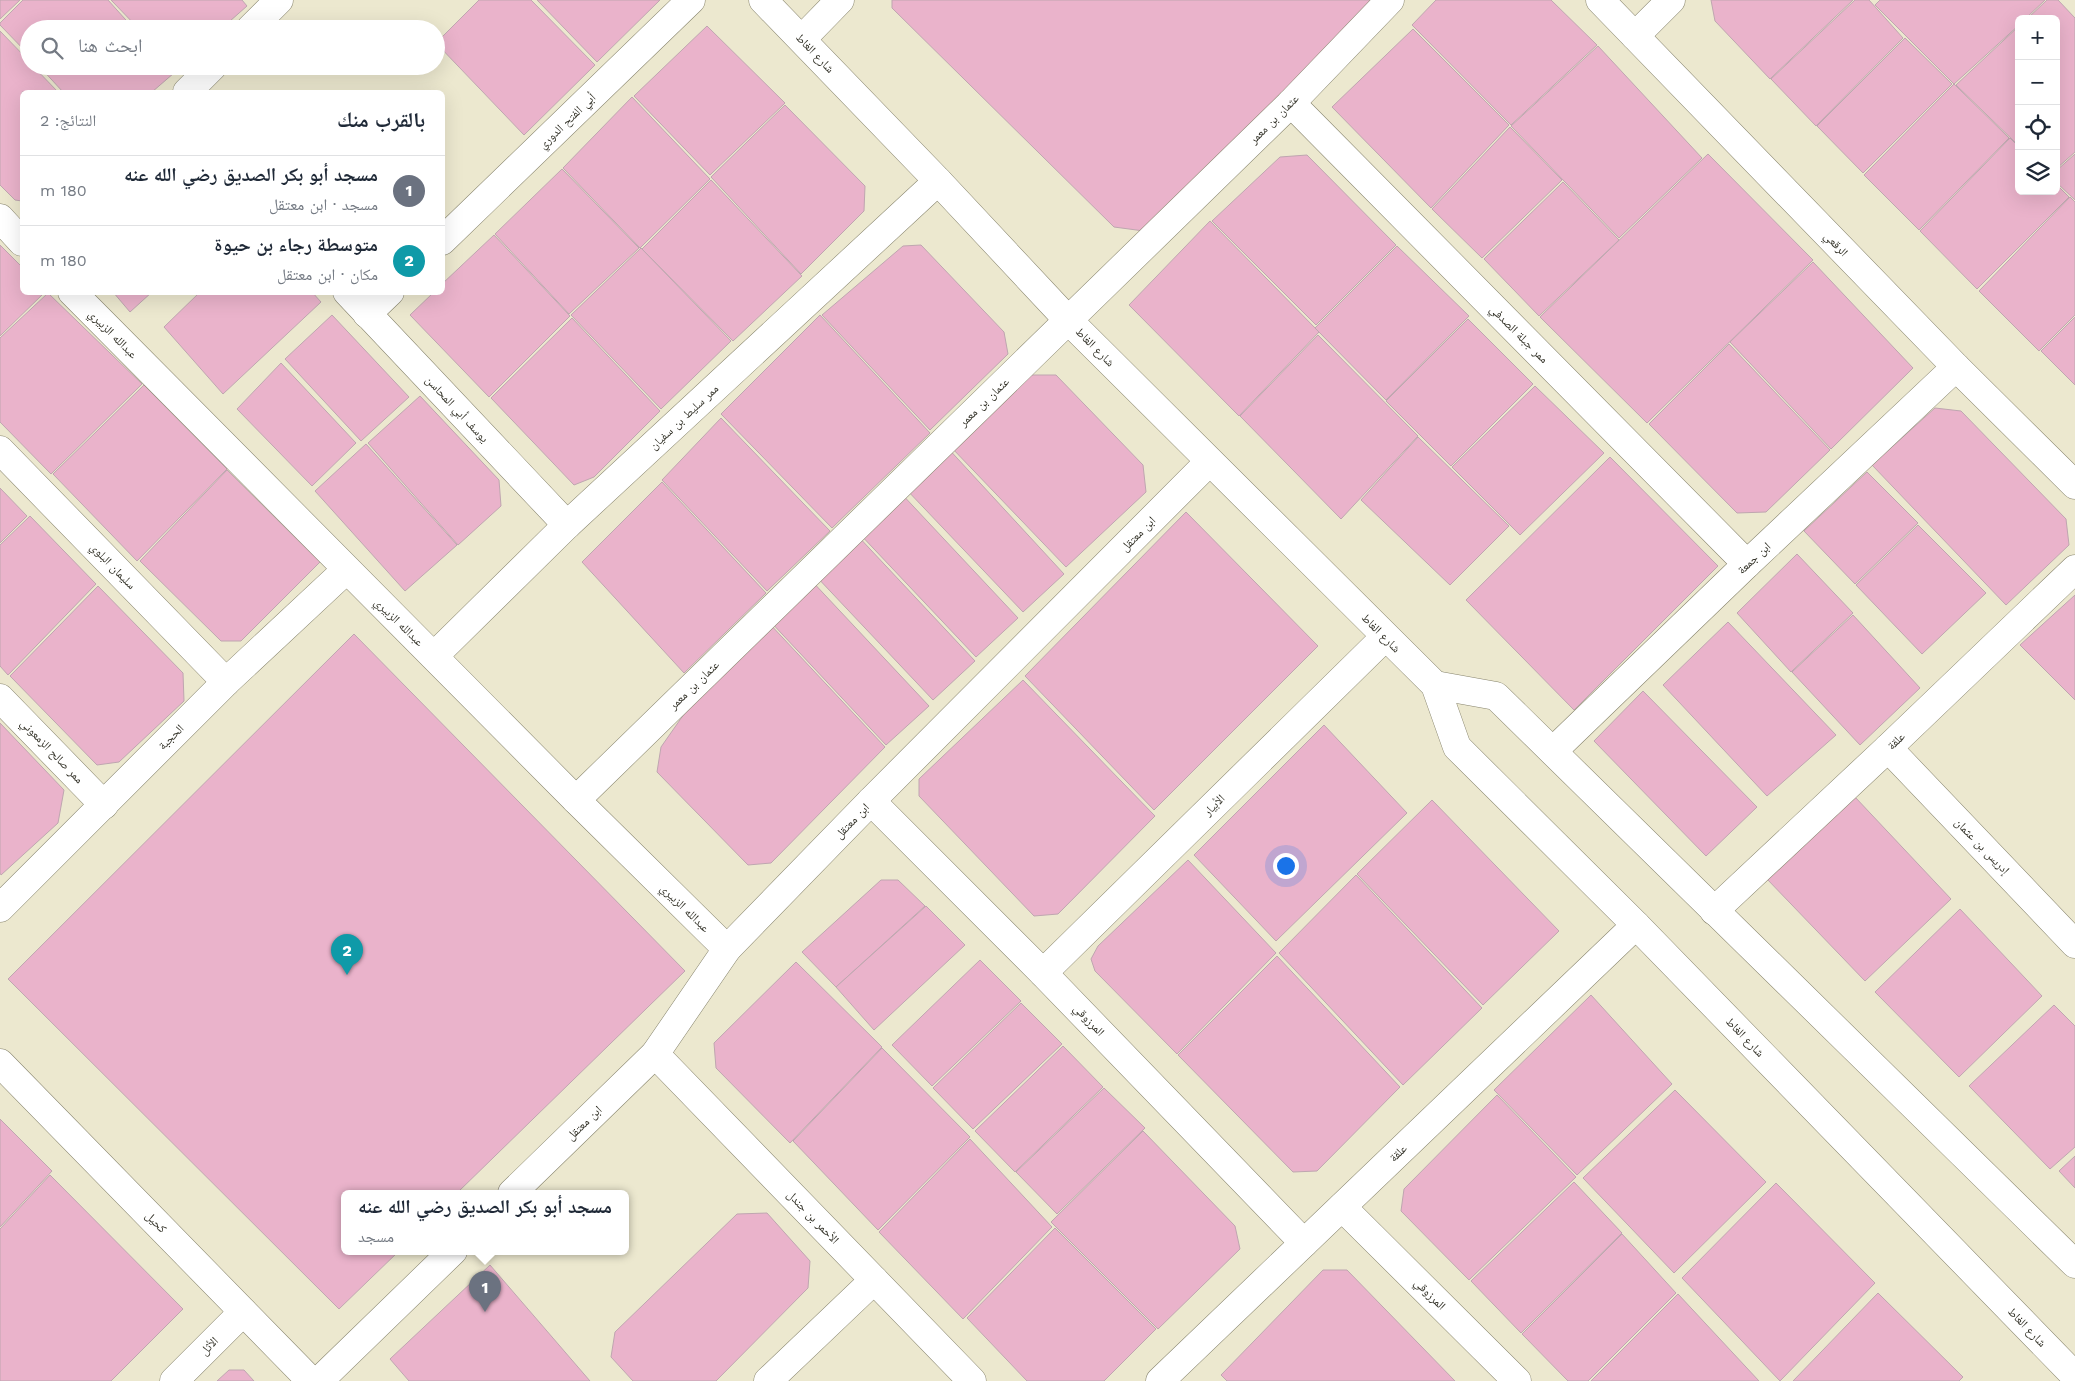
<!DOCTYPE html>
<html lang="ar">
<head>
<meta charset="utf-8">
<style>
  :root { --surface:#fff; --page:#f6f6f7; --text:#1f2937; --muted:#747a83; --line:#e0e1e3; --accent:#2563eb }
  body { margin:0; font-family:"Work Sans","Noto Naskh Arabic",sans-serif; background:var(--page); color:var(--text); direction:rtl }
  .controls { position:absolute; right:15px; top:15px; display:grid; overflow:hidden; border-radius:8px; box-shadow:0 5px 20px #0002 }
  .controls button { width:45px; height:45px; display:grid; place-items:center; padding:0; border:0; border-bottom:1px solid var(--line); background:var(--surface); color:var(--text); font:25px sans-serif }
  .you { position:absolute; left:1285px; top:865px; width:18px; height:18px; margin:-12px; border:4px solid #fff; border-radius:50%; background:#1a73e8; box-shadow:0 0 0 8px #1a73e833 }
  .badge { display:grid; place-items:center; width:32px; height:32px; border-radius:50%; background:var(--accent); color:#fff; font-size:16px; font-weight:700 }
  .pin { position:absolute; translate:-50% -41px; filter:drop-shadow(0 1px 2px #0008) }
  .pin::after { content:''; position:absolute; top:26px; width:18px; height:15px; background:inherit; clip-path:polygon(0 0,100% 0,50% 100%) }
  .popup { position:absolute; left:341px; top:1190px; width:288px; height:65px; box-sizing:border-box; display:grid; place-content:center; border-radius:8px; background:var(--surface); filter:drop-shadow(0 1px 4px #0005); font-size:16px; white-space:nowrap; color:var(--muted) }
  .popup b { font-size:19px; color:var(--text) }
  .popup::after { content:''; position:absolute; left:50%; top:100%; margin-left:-10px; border:10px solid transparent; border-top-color:var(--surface) }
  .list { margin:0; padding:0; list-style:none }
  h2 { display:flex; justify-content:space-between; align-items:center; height:65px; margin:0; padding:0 20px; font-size:21px }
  h2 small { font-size:16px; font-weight:400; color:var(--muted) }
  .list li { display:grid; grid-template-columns:32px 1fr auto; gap:15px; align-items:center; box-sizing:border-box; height:70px; padding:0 20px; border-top:1px solid var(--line) }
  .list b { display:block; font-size:19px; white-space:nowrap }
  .list p { margin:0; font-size:16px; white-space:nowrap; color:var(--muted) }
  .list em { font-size:16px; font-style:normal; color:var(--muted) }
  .icon { flex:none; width:28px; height:28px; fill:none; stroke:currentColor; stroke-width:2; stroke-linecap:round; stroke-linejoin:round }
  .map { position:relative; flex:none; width:2075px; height:1381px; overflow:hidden; direction:ltr }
  .search { position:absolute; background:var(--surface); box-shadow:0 5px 20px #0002; left:20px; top:20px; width:425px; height:55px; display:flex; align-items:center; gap:12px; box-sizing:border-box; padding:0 18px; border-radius:28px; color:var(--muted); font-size:19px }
  .panel { position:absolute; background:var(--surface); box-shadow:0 5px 20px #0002; left:20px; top:90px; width:425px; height:205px; border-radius:8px; direction:rtl }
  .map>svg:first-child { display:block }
</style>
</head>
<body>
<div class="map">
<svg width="2075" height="1381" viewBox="0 0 2075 1381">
  <rect width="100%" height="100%" fill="#ece8cf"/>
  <!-- building -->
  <g fill="#eab3cb" stroke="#bfa6b0">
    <polygon points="0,0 20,0 0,19"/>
    <polygon points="23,0 108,0 134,29 29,29 29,55 0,25 0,23"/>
    <polygon points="111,0 242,0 247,6 221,29 139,29"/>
    <polygon points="479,0 531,0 595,65 524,135 436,43"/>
    <polygon points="537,0 660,0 597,62"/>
    <polygon points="892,0 1377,0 1144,231 1114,227 892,8"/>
    <polygon points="1436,0 1551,0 1597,45 1511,125 1412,25"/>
    <polygon points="1711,0 1853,0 1770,79 1715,21"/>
    <polygon points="1855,0 1869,0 1903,38 1816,126 1771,79"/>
    <polygon points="1880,0 2045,0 2025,19 2019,19 2019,25 1954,84 1875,5"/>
    <polygon points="2047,0 2058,0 2075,18 2075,152 2056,169 2056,19 2027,19"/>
    <polygon points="707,26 785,103 710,175 634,96"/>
    <polygon points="2019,26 2019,146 1956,85"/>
    <polygon points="1413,29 1509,125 1431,208 1332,107"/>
    <polygon points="0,31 29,61 29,66 33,66 58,92 22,92 22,201 15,200 0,185"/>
    <polygon points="1905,38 1952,84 1863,173 1817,126"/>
    <polygon points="1598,46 1702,158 1619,238 1511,126"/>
    <polygon points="39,66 169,66 174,73 152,92 63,92"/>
    <polygon points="1954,84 2009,138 1919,230 1864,175"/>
    <polygon points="632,97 710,179 640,248 563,168"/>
    <polygon points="785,105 865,186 864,211 801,274 711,177"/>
    <polygon points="1510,127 1562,180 1482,258 1432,209"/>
    <polygon points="2010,138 2019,147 2019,191 2056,191 2056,184 2069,197 1977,289 1920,231"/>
    <polygon points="1708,154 1813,260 1647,423 1540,317"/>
    <polygon points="2075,154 2075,200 2056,182 2056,171"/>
    <polygon points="1307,155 1396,245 1316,325 1212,221 1280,157"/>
    <polygon points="562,169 639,248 569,314 495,234"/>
    <polygon points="711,180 802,276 733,341 642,249"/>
    <polygon points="1563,182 1619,240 1539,316 1484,259"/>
    <polygon points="2070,197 2075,202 2075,315 2039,351 1979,291"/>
    <polygon points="1210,221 1319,332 1239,416 1129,305"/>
    <polygon points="494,235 570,316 489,397 410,315 434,292 442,292 442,284"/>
    <polygon points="0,245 22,267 22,292 45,292 0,336"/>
    <polygon points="921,245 1004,332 1008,354 930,430 822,315 903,246"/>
    <polygon points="1397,246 1469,316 1386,400 1315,328"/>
    <polygon points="641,248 731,341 661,409 571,315"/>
    <polygon points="1813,262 1913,368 1831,449 1730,342"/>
    <polygon points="113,292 152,292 130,312"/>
    <polygon points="200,292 312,292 321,302 223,394 164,327"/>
    <polygon points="48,293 142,384 51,474 0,422 0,338"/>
    <polygon points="332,315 409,397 361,441 285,359"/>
    <polygon points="820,315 930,433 832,528 721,414"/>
    <polygon points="2075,317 2075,385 2041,351"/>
    <polygon points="572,318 660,411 594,477 574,485 491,398"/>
    <polygon points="1468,319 1533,384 1451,466 1386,401"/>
    <polygon points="1318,335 1418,436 1341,519 1240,416"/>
    <polygon points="1729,344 1830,450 1766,512 1737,513 1649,424"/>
    <polygon points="281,363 356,443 312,486 237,409"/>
    <polygon points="1027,375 1056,375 1143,465 1146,492 1066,567 950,446"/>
    <polygon points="144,385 227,469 137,561 53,474"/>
    <polygon points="1535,386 1604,453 1520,535 1452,467"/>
    <polygon points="420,396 499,480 501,506 458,545 368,443"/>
    <polygon points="1935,408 1961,411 2066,519 2069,545 2006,605 1872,465"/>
    <polygon points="721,418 830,531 767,591 662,480"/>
    <polygon points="1418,437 1509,526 1450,585 1361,500"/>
    <polygon points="366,444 457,545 405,591 315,491"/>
    <polygon points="945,445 1064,574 1023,612 904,487"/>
    <polygon points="1610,457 1718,566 1574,710 1466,600"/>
    <polygon points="227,470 320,562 241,641 221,641 140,561"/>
    <polygon points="1867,472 1918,523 1855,584 1804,531"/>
    <polygon points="662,482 766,593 684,673 582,562"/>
    <polygon points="0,488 27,516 0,543"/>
    <polygon points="898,490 1018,618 976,657 857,531"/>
    <polygon points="1186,512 1318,646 1154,810 1025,676"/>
    <polygon points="30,516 96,584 8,675 0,666 0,545"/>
    <polygon points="1918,525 1986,593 1922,654 1856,585"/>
    <polygon points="855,533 975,661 933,700 814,574"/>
    <polygon points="1797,554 1853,613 1791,672 1737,613"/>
    <polygon points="809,578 929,706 886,745 768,619"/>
    <polygon points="98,586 183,673 184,701 119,762 97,765 10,676"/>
    <polygon points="2075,595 2075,700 2020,645"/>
    <polygon points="1853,615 1920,688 1860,745 1792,672"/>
    <polygon points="768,622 885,747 771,863 748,865 657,772 661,747 696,697"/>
    <polygon points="1728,622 1836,735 1767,796 1663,685"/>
    <polygon points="354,634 685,971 457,1193 345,1193 345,1251 399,1251 339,1309 8,979"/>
    <polygon points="1023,680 1155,816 1058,914 1034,916 919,796 919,779"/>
    <polygon points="1643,691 1757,807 1706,856 1594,741"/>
    <polygon points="0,723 64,790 58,823 1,875 0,873"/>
    <polygon points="1324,725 1407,813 1276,941 1194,855"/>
    <polygon points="1855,797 1951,899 1865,981 1766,878"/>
    <polygon points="1432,800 1559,931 1483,1005 1357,874"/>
    <polygon points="1188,860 1276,953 1177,1054 1095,971 1091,959 1098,946"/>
    <polygon points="1356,875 1482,1008 1403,1085 1279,953"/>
    <polygon points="881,880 898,880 925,906 836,987 802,952"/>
    <polygon points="926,906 965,945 874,1030 836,987"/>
    <polygon points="1960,909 2042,996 1959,1077 1875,992"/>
    <polygon points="1277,956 1400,1087 1317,1171 1293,1172 1178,1055"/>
    <polygon points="980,960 1021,1001 932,1086 892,1045"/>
    <polygon points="796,962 882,1047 790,1143 716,1068 714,1043"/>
    <polygon points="1591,995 1672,1084 1577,1175 1494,1090"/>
    <polygon points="1021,1003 1062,1044 973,1129 933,1088"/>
    <polygon points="2054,1005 2075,1026 2075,1147 2050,1169 1969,1086"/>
    <polygon points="1063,1046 1103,1087 1015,1172 975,1131"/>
    <polygon points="882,1048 970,1137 878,1230 793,1141"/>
    <polygon points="1104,1088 1145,1128 1057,1214 1016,1172"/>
    <polygon points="1675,1090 1766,1182 1674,1273 1583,1178"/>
    <polygon points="1497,1095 1576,1177 1469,1280 1401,1211 1404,1189"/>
    <polygon points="0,1119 52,1171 0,1227"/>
    <polygon points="1143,1131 1235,1226 1240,1249 1158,1329 1051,1222"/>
    <polygon points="970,1139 1052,1227 963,1319 879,1232"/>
    <polygon points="2075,1156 2075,1188 2059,1171"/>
    <polygon points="50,1175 183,1309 111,1381 0,1381 0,1229"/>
    <polygon points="1574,1182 1622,1233 1521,1333 1471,1281"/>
    <polygon points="1776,1183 1875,1283 1780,1381 1682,1278"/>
    <polygon points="767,1213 810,1261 808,1288 716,1381 633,1381 611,1357 615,1332 737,1214"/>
    <polygon points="1055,1228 1156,1329 1104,1381 1027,1381 967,1318"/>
    <polygon points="1622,1234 1676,1293 1588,1381 1568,1381 1522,1334"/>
    <polygon points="490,1265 590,1381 409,1381 390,1359"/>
    <polygon points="1323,1270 1347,1270 1455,1381 1227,1381 1221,1375"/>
    <polygon points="1878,1293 1963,1377 1959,1381 1793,1381"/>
    <polygon points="1678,1294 1759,1381 1591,1381"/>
    <polygon points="229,1370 244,1370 254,1381 217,1381"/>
  </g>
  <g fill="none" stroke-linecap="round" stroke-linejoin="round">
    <!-- minor casing -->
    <g stroke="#87846d" stroke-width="29">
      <g id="minor">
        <polyline points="763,0 938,181 1068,320 1435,685 1457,747 1636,925 2075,1376"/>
        <polyline points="1600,0 1956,367 2075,485"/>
        <polyline points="250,29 279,0"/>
        <polyline points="1635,36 1671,0"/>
        <polyline points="802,39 840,0"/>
        <polyline points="187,92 213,66"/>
        <polyline points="1291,103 1747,564"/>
        <polyline points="0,218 22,242"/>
        <polyline points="442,241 691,0"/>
        <polyline points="72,292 576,800 727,949"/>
        <polyline points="347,292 567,525"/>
        <polyline points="367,314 390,292"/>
        <polyline points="0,450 226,682"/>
        <polyline points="434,656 567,525 938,181"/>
        <polyline points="1435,685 1496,696 2075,1264"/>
        <polyline points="0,698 104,805"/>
        <polyline points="1888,748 2075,944"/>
        <polyline points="1553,751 1747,564 1956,367"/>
        <polyline points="576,800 1291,103 1390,0"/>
        <polyline points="871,801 1043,973 1304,1243"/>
        <polyline points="0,908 226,682 346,570"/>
        <polyline points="1714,911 1888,748 2075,569"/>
        <polyline points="1043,973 1385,637"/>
        <polyline points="655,1054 972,1381"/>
        <polyline points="0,1063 311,1381"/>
        <polyline points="512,1193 655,1054 727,949 871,801 1209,462"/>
        <polyline points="1342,1207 1517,1381"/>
        <polyline points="174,1381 243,1312"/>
        <polyline points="319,1381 453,1251"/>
        <polyline points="768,1381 874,1280"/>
        <polyline points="1160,1381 1636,925"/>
      </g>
    </g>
    <!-- minor -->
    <use href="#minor" stroke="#fff" stroke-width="28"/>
  </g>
  <g text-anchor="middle" stroke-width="5" stroke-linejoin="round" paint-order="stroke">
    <!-- street labels -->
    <g font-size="12" fill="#343329" stroke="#fff">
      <text transform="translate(815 53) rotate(46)" y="4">شارع الغاط</text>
      <text transform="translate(1274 119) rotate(-45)" y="4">عثمان بن معمر</text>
      <text transform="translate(567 121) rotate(-44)" y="4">أبي الفتح الدوري</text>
      <text transform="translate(1836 244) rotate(46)" y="4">الرقعي</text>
      <text transform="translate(113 334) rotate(45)" y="4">عبدالله الزبيري</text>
      <text transform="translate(1519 334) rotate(45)" y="4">ممر جبلة الصدفي</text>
      <text transform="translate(1095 347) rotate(45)" y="4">شارع الغاط</text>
      <text transform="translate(984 402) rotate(-44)" y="4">عثمان بن معمر</text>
      <text transform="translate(457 409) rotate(47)" y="4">يوسف أبي المحاسن</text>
      <text transform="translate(684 417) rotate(-43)" y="4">ممر سليط بن سفيان</text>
      <text transform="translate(1138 534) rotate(-45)" y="4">ابن معتقل</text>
      <text transform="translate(1754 558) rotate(-43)" y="4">ابن جمعة</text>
      <text transform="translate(113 566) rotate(46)" y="4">سليمان البلوي</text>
      <text transform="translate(399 622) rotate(44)" y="4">عبدالله الزبيري</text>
      <text transform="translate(1381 633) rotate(45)" y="4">شارع الغاط</text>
      <text transform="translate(694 685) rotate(-44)" y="4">عثمان بن معمر</text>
      <text transform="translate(171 737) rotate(-45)" y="4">الحجبة</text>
      <text transform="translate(1896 741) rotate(-44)" y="4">علقة</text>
      <text transform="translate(52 751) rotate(46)" y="4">ممر صالح الزمعوني</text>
      <text transform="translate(1214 805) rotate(-45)" y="4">الأبيار</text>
      <text transform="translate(852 821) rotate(-46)" y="4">ابن معتقل</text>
      <text transform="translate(1982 846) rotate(46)" y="4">إدريس بن عثمان</text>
      <text transform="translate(685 908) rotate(44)" y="4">عبدالله الزبيري</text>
      <text transform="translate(1089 1020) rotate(46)" y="4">المرزوقي</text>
      <text transform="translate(1745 1037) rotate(46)" y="4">شارع الغاط</text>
      <text transform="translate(584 1123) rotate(-44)" y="4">ابن معتقل</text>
      <text transform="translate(1398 1153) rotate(-44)" y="4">علقة</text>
      <text transform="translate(813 1217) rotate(46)" y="4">الأحمر بن جندل</text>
      <text transform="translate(156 1222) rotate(46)" y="4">كحيل</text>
      <text transform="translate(1430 1294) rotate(45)" y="4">المرزوقي</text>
      <text transform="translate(2027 1327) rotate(46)" y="4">شارع الغاط</text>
      <text transform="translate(209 1346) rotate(-45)" y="4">الأثل</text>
    </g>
  </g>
</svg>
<div class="controls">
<button>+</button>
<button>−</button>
<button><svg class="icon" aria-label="locate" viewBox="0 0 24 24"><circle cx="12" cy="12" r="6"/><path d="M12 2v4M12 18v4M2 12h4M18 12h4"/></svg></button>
<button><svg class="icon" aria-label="layers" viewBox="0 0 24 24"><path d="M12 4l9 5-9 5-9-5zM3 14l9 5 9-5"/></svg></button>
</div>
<div class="you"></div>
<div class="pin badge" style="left:485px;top:1312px;background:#6b7280">1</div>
<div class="popup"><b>مسجد أبو بكر الصديق رضي الله عنه</b>مسجد</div>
<div class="pin badge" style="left:347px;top:975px;background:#0f9aa8">2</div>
<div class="search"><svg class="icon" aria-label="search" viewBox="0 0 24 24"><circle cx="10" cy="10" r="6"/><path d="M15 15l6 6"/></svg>ابحث هنا</div>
<section class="panel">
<h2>بالقرب منك<small>النتائج: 2</small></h2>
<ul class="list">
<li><span class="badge" style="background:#6b7280">1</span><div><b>مسجد أبو بكر الصديق رضي الله عنه</b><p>مسجد · ابن معتقل</p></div><em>180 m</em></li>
<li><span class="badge" style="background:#0f9aa8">2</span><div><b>متوسطة رجاء بن حيوة</b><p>مكان · ابن معتقل</p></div><em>180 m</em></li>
</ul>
</section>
</div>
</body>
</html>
